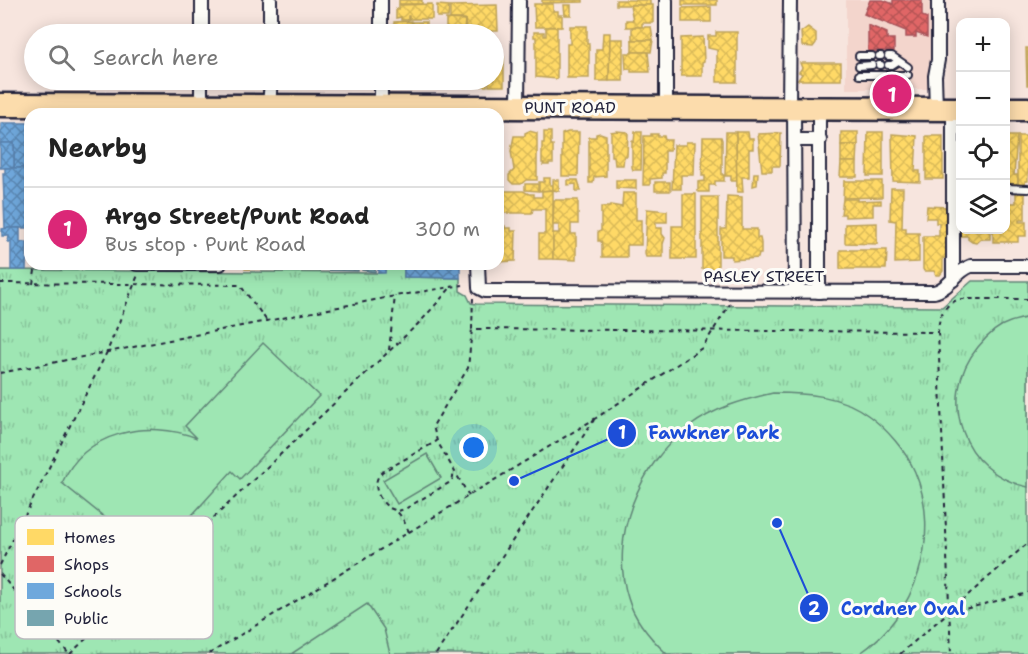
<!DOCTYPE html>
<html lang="en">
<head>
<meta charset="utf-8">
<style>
  :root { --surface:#fff; --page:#f2f2f2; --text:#222; --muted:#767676; --line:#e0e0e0; --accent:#db2777 }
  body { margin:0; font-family:"Shantell Sans",sans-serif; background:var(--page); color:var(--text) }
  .controls { position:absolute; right:18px; top:18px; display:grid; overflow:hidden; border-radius:12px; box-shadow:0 3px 15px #0003 }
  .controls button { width:54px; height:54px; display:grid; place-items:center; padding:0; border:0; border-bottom:2px solid var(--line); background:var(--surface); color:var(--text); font:30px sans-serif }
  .you { position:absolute; left:474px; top:448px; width:21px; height:21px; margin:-15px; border:4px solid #fff; border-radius:50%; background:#1a73e8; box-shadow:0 0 0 9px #1a73e833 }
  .badge { display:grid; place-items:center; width:39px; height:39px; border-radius:50%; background:var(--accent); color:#fff; font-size:20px; font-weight:700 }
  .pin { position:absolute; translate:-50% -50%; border:3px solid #fff; box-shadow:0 2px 6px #0006 }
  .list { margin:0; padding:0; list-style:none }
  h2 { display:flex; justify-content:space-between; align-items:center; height:78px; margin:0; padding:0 24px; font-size:26px }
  h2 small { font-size:20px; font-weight:400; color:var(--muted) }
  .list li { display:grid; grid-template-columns:39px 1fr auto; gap:18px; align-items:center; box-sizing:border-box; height:84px; padding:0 24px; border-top:2px solid var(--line) }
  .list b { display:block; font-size:22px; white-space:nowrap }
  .list p { margin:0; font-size:20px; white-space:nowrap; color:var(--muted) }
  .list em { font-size:20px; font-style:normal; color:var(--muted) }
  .icon { flex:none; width:33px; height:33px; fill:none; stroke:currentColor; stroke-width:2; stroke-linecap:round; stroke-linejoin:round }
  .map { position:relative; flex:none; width:1028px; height:654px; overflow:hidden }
  .search { position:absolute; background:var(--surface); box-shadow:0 3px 15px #0003; left:24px; top:24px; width:480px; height:66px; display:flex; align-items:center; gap:15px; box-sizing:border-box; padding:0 21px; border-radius:33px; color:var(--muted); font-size:22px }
  .panel { position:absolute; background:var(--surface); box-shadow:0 3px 15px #0003; left:24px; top:108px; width:480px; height:162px; border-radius:18px }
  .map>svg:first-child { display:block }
</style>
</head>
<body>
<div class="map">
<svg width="1028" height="654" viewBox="0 0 1028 654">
  <defs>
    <pattern id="park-tufts" width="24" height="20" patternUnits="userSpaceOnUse" patternTransform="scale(1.5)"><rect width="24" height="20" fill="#9ee6b3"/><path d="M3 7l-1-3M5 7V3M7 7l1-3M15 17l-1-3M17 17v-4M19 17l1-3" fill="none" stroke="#88c59b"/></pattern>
    <pattern id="homes-cross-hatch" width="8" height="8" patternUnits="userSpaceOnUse" patternTransform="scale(1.5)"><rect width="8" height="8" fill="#ffd966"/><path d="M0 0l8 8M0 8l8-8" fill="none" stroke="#daba59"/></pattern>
    <pattern id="shops-cross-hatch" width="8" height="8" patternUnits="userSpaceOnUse" patternTransform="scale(1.5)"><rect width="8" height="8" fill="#e06666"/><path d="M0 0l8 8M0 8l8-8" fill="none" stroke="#b55455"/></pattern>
    <pattern id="schools-cross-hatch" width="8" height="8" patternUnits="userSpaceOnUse" patternTransform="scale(1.5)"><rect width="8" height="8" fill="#6fa8dc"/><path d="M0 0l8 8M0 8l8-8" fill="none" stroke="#5b88b4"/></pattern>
    <pattern id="public-cross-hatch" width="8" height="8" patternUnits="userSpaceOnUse" patternTransform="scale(1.5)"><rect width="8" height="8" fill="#76a5af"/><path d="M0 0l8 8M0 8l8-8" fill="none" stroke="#608690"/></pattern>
  </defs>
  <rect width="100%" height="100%" fill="#f7e5de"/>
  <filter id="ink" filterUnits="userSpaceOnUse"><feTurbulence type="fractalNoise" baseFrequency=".0167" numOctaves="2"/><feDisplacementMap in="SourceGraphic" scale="12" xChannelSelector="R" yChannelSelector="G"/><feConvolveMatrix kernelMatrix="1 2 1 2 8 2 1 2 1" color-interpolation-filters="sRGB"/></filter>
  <g filter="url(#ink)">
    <!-- built -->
    <rect fill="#f3d5cc" x="846" y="0" width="84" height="89"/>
    <!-- park -->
    <polygon fill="url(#park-tufts)" stroke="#608477" stroke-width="1.5" points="385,264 404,264 404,277 460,278 460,291 467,295 471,303 476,304 942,307 972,281 1028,281 1028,654 0,654 0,270 378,273 385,272"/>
    <!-- garden -->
    <g fill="#9ee6b3" stroke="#608477" stroke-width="1.5">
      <path d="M1028,317V487C963,474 936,398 978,347C986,337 997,326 1010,322C1016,320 1022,319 1028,317Z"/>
      <path d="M263,343L319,396L240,479L232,471L154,557L62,483C85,431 148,419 197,438L185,426Z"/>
      <path d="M773,393C806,393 842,395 869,416C887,429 906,451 915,472C942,536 916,616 859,654H667C651,639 634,619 628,598C609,538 639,463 689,427C714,408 742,400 773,393Z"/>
      <polygon points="427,454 441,478 397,504 383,480"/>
      <polygon points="367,604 384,629 390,654 291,654"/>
    </g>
    <!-- homes -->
    <g fill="url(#homes-cross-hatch)" stroke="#bda259" stroke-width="1.5">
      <rect x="399" y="0" width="23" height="4"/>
      <polygon points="542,0 583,0 583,2 542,3"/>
      <rect x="616" y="0" width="34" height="5"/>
      <rect x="682" y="0" width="35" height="5"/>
      <polygon points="432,4 432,19 409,19 409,16 408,16 408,20 401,20 401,17 396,18 396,9 399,9 399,5"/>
      <polygon points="534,4 553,4 553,11 558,11 558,15 562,15 562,27 535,27"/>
      <polygon points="437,5 449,6 448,17 437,17"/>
      <polygon points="497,5 498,31 465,31 465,19 450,19 450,6"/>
      <polygon points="564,5 571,5 571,15 565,15"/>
      <polygon points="630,5 653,5 653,23 642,23 642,27 626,27 626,20 633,20"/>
      <polygon points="711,7 711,22 682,22 682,8"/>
      <polygon points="446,19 465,20 464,31 446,30"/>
      <polygon points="411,21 412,28 394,29 394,22"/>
      <rect x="412" y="22" width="14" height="7"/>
      <polygon points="570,26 587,26 587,44 589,44 589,78 567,78 567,44 570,44"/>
      <polygon points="546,27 557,27 557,79 536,77 536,37 534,37 534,32 544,32 544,36 546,36"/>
      <polygon points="632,27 651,27 653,40 632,40"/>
      <polygon points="808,27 816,33 816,43 813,47 802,46 801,32"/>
      <rect x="395" y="29" width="17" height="5"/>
      <rect x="413" y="30" width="13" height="4"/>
      <polygon points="716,32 737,32 737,82 717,82 717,50 708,48 708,36 716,36"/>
      <polygon points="603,33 610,33 609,81 596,81 596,49 602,49"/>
      <polygon points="703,37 704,62 702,63 702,76 681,76 681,38"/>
      <polygon points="610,39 623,39 623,81 609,81"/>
      <polygon points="632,40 653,40 651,52 632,52"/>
      <polygon points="1026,48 1028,48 1028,85 1027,85"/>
      <polygon points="632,52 648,52 650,72 631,72 631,69 626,69 625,53 632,53"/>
      <polygon points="494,57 504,57 504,86 489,86 489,80 494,80"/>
      <polygon points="800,63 841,63 841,80 798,80 802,74 799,72 802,68"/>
      <polygon points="406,80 421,80 421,86 406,85"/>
      <polygon points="422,80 435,80 435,86 422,85"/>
      <polygon points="438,80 454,80 454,87 438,86"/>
      <rect x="455" y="80" width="14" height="7"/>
      <rect x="472" y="80" width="15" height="6"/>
      <polygon points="529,131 537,133 537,180 526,180 521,184 513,184 509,180 509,175 514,170 511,151 514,136 525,136 525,133"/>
      <polygon points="617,131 627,132 628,134 627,156 624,156 623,165 615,165 614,156 611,156 611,132"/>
      <polygon points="544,132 551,132 551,145 553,145 553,163 549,163 549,165 543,165 544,163 542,163 542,143 544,143"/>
      <polygon points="568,132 579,132 578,176 562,176 562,134"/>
      <polygon points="635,132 642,132 641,170 633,170 632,167 632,141 634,142"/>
      <polygon points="726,132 736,132 737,181 731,181 731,176 725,176"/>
      <polygon points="736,132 748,132 749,138 753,138 753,149 749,149 749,177 742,177 743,192 737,192"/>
      <rect x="841" y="132" width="17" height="13"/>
      <polygon points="868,132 883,132 883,176 867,176"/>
      <polygon points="600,133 606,135 606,176 594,177 593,183 589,183 589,137 596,137 596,134"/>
      <polygon points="781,133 780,166 772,166 772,171 762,171 758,134"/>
      <rect x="959" y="133" width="1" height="50"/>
      <polygon points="651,134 658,134 658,136 664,136 665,140 671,140 670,151 665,151 665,173 662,173 662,178 650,179 650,185 643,185 644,136 651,136"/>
      <polygon points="892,134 917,136 915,171 920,171 920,182 893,181"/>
      <rect x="926" y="136" width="17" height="43"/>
      <polygon points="1006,136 1017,136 1014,175 1018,175 1018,186 1006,186"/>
      <polygon points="1018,136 1028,136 1028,181 1025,181 1025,185 1022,186 1018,186"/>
      <polygon points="703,137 721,137 722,140 722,175 724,175 724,181 715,181 715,185 709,185 709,192 698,192 698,182 705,181 705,176 702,176"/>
      <polygon points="686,142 695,142 694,175 681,175 681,189 672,189 674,145 686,145"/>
      <polygon points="841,145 858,145 857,162 841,162"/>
      <polygon points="841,162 857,162 857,177 840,177"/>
      <polygon points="754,173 758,173 757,185 753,186"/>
      <polygon points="544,178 550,178 550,185 553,185 553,190 539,191 539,182 544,182"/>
      <polygon points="553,180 559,180 559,191 553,190"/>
      <polygon points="568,180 578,180 581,191 576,191 576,184 568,185"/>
      <polygon points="616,180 636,180 636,189 616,188"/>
      <polygon points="844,181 882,181 882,197 843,198"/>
      <rect x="655" y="182" width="15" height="9"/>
      <polygon points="525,184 538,184 538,191 525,190"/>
      <polygon points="891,188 903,188 902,228 906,228 906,233 919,233 919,262 895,263 896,221 890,220"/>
      <polygon points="553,190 553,259 539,259 539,234 545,234 545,209 533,209 532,213 504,213 504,202 500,201 500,205 498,205 498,191 523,191 529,194 534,194 534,197 542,197 542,191"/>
      <polygon points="959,190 960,190 960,230 990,230 990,239 980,239 976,243 972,242 968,239 968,236 958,236"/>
      <polygon points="1016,192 1025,192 1025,220 1019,220 1019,222 1026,222 1026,236 1018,236 1018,242 993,242 993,230 1006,230 1006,203 1016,203"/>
      <polygon points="623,193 636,193 636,220 641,220 641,245 627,245 627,257 602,257 602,245 601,241 598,241 598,232 601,231 601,207 610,207 610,205 622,207"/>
      <polygon points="683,194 696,194 696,259 672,259 672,226 683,226"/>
      <polygon points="727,196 742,197 742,229 757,229 757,238 760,238 761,243 761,254 759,254 758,258 732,260 732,256 721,256 721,229 726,229"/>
      <rect x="702" y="197" width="16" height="72"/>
      <polygon points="843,199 857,199 857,201 881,200 881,204 873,204 873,216 845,217 845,214 841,214"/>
      <polygon points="554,200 578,200 578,224 571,224 571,234 576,234 576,260 553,259 553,233 559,233 559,225 553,225"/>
      <polygon points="927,206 947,207 946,258 943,258 943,271 940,275 936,275 934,271 924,271 923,269 923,236 939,236 939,223 936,223 936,218 926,218"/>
      <polygon points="647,209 667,211 667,222 656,222 656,228 662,228 662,234 665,238 663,244 663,257 646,257 645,254"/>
      <polygon points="877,223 877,244 845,243 845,224"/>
      <polygon points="498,226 505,226 505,228 511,228 511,231 516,231 515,261 498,262"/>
      <polygon points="840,250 887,250 886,269 840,269"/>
      <polygon points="245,264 270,264 271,269 245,269"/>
    </g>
    <!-- shops -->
    <g fill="url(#shops-cross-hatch)" stroke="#a75259" stroke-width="1.5">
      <polygon points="870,0 883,0 893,4 893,0 922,0 922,16 927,18 927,37 916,33 916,37 906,37 906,31 864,14"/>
      <polygon points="868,25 887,33 887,39 894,39 894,51 868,51"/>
    </g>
    <!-- schools -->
    <g fill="url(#schools-cross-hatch)" stroke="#5880ac" stroke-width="1.5">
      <polygon points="1,123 30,123 30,168 14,168 14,143 0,143"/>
      <rect x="0" y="143" width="14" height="25"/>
      <polygon points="5,168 28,168 28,173 30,173 30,228 5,228 3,173 5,173"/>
      <polygon points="9,228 20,228 20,242 27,242 26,270 11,270 11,242 8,242 9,236 2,236 2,229"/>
      <rect x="378" y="264" width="7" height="9"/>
      <polygon points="404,264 460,264 460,278 404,277"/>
    </g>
    <!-- public -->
    <g fill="url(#public-cross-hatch)" stroke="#5d7e8c" stroke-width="1.5">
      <rect x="285" y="264" width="25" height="6"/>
      <polygon points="316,264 358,264 358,271 316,270"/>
      <polygon points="363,264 376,264 375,272 362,270"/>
    </g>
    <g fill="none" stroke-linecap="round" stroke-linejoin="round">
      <!-- lane casing -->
      <g stroke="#22223b" stroke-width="10">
        <g id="lane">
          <polyline points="859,56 872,56"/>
          <polyline points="879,56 881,56"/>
          <polyline points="888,56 892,56 908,67"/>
          <polyline points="879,65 881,65"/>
          <polyline points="888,65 892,65 898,61"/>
          <polyline points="859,66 872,65"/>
          <polyline points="859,75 908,75"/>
          <polyline points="1006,188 1028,189"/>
        </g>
      </g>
      <!-- street casing -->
      <g stroke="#22223b" stroke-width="16">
        <g id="street">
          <polyline points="202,34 202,0"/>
          <polyline points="270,34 270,0"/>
          <polyline points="381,34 381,0"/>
          <polyline points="201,106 201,80"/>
          <polyline points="269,106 271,80"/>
          <polyline points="381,106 381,80"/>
          <polyline points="518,107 519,0"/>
          <polyline points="666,107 666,0"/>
          <polyline points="789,108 790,0"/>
          <polyline points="794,108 795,292"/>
          <polyline points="819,108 819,292"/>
          <polyline points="936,109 935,76 938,60 938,0"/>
          <polyline points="795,140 820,140"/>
          <polyline points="137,264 220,264"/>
          <path d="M478,264L479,288L485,291L934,292C949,289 956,271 971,266H1028"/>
          <polyline points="953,280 953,109"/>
        </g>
      </g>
      <!-- highway casing -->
      <g stroke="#22223b" stroke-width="27">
        <g id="highway">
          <polyline points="0,105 960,109"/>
          <polyline points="1006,109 1028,109"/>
        </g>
      </g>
      <!-- path -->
      <g stroke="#22223b" stroke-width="2" stroke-dasharray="4.5 4.5" stroke-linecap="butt">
        <polyline points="0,283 240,285 267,321"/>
        <polyline points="33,284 36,264"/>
        <path d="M473,298L472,329L938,332C939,315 943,306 959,299H1028"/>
        <polyline points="938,332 951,654"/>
        <polyline points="389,350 395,296"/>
        <polyline points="0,373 395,296 463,285"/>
        <polyline points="469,496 437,441 433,426 468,368 472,329"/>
        <polyline points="398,511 405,509 452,481 454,472"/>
        <path d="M409,532C406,526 402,515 396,511C394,509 390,509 388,507C377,498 371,482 382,472L437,441"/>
        <polyline points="0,565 107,352 138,275"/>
        <polyline points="0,574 69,654"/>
        <polyline points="949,613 1028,593"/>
        <polyline points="70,654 422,320 453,285"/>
        <polyline points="209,654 596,418 702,348 730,304"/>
        <polyline points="436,654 594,420"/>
        <polyline points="900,654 1028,543"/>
      </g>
      <!-- lane -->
      <use href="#lane" stroke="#fdfcf7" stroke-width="6"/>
      <!-- street -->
      <use href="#street" stroke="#fdfcf7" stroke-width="12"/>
      <!-- highway -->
      <use href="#highway" stroke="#fcdcac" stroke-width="22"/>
    </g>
  </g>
  <g text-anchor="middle" stroke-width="6" stroke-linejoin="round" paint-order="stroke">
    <!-- street labels -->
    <g font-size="16" fill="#22223b" stroke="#fdfcf7">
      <text x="570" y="113">PUNT ROAD</text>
      <text x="764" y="282">PASLEY STREET</text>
    </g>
  </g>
  <!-- legend -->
  <rect x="15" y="516" width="198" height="123" rx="9" fill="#fdfcf7" stroke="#bbbbbf" stroke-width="1.5"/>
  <rect x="27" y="529" width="27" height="16" fill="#ffd966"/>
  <rect x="27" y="556" width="27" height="16" fill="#e06666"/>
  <rect x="27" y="583" width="27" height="16" fill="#6fa8dc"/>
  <rect x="27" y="610" width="27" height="16" fill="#76a5af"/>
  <g font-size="16" fill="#22223b">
    <text x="64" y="543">Homes</text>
    <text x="64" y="570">Shops</text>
    <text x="64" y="597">Schools</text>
    <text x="64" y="624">Public</text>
  </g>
  <!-- callouts -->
  <path fill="none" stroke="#1d4ed8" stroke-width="2" d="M514 481L622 433M777 523L814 608"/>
  <g fill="#1d4ed8" stroke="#fdfcf7" stroke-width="2">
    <circle cx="514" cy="481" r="6"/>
    <circle cx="777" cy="523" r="6"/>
    <circle cx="622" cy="433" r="15"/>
    <circle cx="814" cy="608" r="15"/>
  </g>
  <g font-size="18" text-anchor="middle" font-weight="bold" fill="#fff">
    <text x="622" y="439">1</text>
    <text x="814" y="615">2</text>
  </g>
  <g font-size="18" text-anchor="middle" font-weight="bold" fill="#1d4ed8" stroke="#fdfcf7" stroke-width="6" stroke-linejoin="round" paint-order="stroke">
    <text x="714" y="439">Fawkner Park</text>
    <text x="903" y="615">Cordner Oval</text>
  </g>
</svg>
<div class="controls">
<button>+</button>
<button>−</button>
<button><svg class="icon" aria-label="locate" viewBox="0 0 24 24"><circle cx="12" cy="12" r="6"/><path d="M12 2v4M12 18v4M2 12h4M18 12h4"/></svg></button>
<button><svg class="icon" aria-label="layers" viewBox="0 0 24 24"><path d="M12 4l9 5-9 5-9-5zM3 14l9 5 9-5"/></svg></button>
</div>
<div class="you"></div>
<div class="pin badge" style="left:892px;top:94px">1</div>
<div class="search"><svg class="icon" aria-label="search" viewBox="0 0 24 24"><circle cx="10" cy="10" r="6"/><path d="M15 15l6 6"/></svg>Search here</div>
<section class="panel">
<h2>Nearby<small></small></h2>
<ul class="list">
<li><span class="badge">1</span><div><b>Argo Street/Punt Road</b><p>Bus stop · Punt Road</p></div><em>300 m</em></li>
</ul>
</section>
</div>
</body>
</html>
